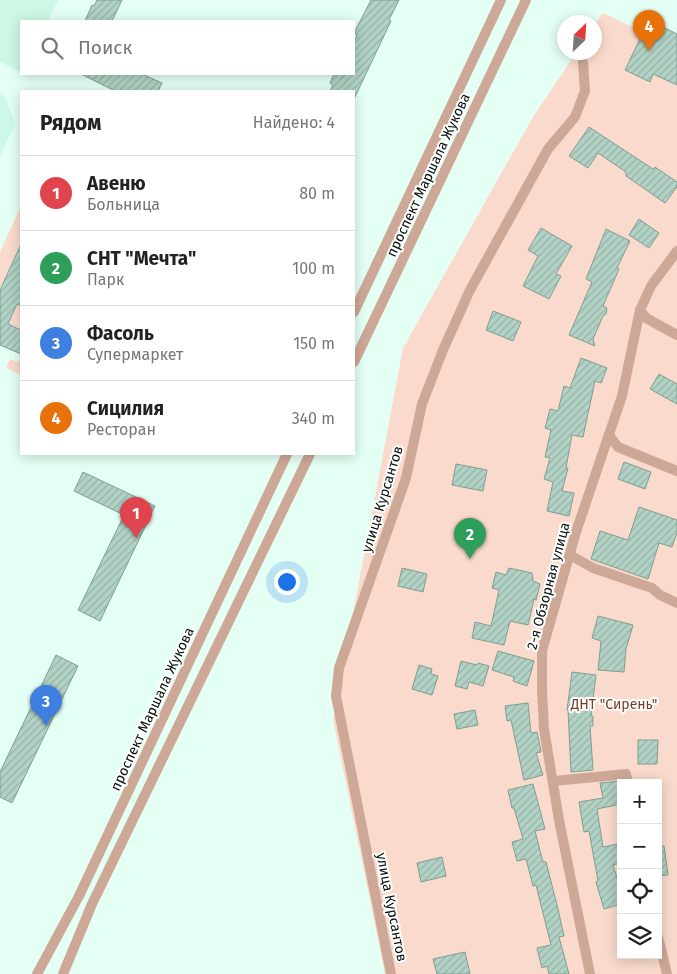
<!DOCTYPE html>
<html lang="ru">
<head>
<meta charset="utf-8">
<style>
  :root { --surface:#fff; --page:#f2f2f2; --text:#222; --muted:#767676; --line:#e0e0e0; --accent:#0f766e }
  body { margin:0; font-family:"Fira Sans",sans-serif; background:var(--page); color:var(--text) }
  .controls { position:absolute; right:15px; bottom:15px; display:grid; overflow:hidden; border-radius:0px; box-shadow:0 2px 12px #0003 }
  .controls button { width:45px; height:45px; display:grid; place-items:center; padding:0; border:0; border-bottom:1px solid var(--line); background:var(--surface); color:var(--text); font:25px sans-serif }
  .compass { position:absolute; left:557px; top:15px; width:45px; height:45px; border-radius:50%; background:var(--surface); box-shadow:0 2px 12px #0003; rotate:25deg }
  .you { position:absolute; left:286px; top:581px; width:18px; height:18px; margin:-12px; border:4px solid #fff; border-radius:50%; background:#1a73e8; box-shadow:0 0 0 8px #1a73e833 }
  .badge { display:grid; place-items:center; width:32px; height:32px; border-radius:50%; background:var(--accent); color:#fff; font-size:16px; font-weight:700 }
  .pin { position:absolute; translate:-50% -41px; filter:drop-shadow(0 1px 2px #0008) }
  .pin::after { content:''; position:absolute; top:26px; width:18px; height:15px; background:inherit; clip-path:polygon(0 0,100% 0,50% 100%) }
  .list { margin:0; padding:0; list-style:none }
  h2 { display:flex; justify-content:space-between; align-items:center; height:65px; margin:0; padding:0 20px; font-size:21px }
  h2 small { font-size:16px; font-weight:400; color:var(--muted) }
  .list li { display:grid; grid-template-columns:32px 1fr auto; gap:15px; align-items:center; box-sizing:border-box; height:75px; padding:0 20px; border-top:1px solid var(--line) }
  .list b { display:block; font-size:19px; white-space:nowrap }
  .list p { margin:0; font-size:16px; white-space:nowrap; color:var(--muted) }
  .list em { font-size:16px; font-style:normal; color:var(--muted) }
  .icon { flex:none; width:28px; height:28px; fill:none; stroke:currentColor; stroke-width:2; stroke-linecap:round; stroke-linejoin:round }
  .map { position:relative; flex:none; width:677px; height:974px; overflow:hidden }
  .search { position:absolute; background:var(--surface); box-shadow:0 2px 12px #0003; left:20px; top:20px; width:335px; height:55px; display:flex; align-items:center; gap:12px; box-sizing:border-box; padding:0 18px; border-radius:0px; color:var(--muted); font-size:19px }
  .panel { position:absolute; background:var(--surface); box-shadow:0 2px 12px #0003; left:20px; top:90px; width:335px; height:365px; border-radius:0px }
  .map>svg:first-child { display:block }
</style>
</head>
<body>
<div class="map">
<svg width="677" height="974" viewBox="0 0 677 974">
  <defs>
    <pattern id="building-hatch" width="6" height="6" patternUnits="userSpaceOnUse" patternTransform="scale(1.25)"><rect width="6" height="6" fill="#b1d2c4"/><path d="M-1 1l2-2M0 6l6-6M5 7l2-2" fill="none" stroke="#97b3a7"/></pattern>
  </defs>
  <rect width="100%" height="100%" fill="#e4fff4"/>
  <!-- built -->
  <g fill="#cdf8e6">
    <polygon points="0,0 58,0 48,21 21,21 21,72 0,62"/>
    <polygon points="0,94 5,97 15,124 0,156"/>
  </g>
  <!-- green -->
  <g fill="#fadacc" fill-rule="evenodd">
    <path d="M603,13L677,48V974H385L333,720L403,348L533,117L576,53L594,52L595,25ZM621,783H658V955H621Z"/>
    <polygon points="21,206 21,242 0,288 0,252"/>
    <polygon points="17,305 21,307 21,329 9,324"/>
    <polygon points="10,359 17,362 18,360 21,361 21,375 6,368"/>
  </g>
  <!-- building -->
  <g fill="url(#building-hatch)" stroke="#7f9e91">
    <polygon points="97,0 122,0 112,21 85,21 92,5 94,6"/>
    <polygon points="371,0 399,0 389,20 391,21 354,99 354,91 330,91 333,85 330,83 334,74 354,74 354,42 357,35 354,33"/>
    <polygon points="649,20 677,34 677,85 653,74 650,82 625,70"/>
    <polygon points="81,74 142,74 162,83 158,91 115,91"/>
    <polygon points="589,127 653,169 655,167 677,182 677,187 665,203 626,176 626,172 598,153 588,168 569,156"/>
    <polygon points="639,219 659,233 649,248 629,235"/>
    <polygon points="541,228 572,246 556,274 561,276 549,299 523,286 538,256 528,250"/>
    <polygon points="606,229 630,241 617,268 619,269 603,306 607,308 606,314 603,316 593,339 595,346 569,335 592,282 586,279"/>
    <polygon points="21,244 21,306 17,304 8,324 21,330 21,354 0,345 0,290"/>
    <polygon points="493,311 521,322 513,341 486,330"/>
    <polygon points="581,358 607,368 601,383 595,381 583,437 572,435 566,468 568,468 562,491 574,493 569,516 547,511 553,482 544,479 550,458 545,457 551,430 545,428 550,409 558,411 564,386 570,388"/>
    <polygon points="659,374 677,384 677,404 650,389"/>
    <polygon points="624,462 651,472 645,489 618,479"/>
    <polygon points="456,464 487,470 483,491 452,485"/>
    <polygon points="83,472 155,506 100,621 78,610 124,515 74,491"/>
    <polygon points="639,507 677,520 677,533 672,547 659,543 648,579 591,559 600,531 628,540"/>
    <polygon points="402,568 427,574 423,592 398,586"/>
    <polygon points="509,568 532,573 533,581 540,584 536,600 534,599 528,625 510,621 504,645 472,638 475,622 491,626 499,590 492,588 496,572 506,575"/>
    <polygon points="598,616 633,625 626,649 624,672 598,670 601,641 592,638"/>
    <polygon points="498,651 534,661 527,686 513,681 514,677 492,670"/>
    <polygon points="56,655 78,666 12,803 0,797 0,772"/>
    <polygon points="461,661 477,665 478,663 489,666 483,686 469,682 467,689 455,686"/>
    <polygon points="419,665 432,669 431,674 438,676 432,695 412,689"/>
    <polygon points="572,672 596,675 591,716 593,716 593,726 590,726 593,770 571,772 568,710 567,710"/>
    <polygon points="528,703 531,733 537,732 540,746 541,752 536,753 543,775 524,780 511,720 507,721 505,706"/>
    <polygon points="475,710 478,725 457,729 454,714"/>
    <polygon points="638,740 658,740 657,764 638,764"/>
    <polygon points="621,781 621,804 597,809 603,847 618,844 621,858 621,863 613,865 621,891 621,904 604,909 596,882 598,881 589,831 584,832 579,802 603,798 600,783"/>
    <polygon points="533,784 545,829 535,831 543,862 546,862 558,909 564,936 559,937 569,974 549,974 547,966 542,968 537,948 551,945 536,885 533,886 526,859 517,861 512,842 523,839 514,808 512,808 508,790"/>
    <polygon points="658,846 664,846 668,875 658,876"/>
    <polygon points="442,857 446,876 421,882 417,863"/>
    <polygon points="465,952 470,974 437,974 433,959"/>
  </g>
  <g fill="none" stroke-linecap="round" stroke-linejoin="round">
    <!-- street -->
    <g stroke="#cea897" stroke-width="10">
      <polyline points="640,310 646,318 677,335"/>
      <polyline points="354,312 501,0"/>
      <polyline points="354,362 526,0"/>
      <polyline points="609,435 618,447 677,471"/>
      <polyline points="570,555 593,568 652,588 660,595 677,603"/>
      <polyline points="554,781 626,774 628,783"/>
      <polyline points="658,937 667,974"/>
      <polyline points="37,974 79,896 287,454"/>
      <polyline points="63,974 92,904 310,454"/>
      <polyline points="391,974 336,696 339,668 406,478 422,404 443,350 470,290 548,149 575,117 585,91 583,62"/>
      <polyline points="590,974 559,820 544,729 542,690 542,651 576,532 622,396 640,310 651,286 677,251"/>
    </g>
  </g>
  <g text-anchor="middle" stroke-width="4" stroke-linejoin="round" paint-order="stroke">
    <!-- street labels -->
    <g font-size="14" fill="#05100c" stroke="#fff">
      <text transform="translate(428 175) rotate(-65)" y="5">проспект Маршала Жукова</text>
      <text transform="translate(382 499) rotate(-73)" y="5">улица Курсантов</text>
      <text transform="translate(548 586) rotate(-75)" y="5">2-я Обзорная улица</text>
      <text transform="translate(152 709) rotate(-65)" y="5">проспект Маршала Жукова</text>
      <text transform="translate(392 907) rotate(79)" y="5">улица Курсантов</text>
    </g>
    <!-- park labels -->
    <g font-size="14" fill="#743e25" stroke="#fff">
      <text x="614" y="709">ДНТ "Сирень"</text>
    </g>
  </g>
</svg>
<div class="controls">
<button>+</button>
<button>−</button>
<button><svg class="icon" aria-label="locate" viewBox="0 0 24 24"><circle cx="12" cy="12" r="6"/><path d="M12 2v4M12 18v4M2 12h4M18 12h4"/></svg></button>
<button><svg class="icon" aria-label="layers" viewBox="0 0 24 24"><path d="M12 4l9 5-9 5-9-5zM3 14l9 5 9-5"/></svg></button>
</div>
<svg class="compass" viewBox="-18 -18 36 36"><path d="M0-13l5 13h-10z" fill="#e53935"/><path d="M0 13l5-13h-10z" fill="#767676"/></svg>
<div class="you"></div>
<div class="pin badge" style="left:136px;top:538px;background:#e0444e">1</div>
<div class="pin badge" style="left:470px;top:559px;background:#2e9e5b">2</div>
<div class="pin badge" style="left:46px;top:726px;background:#3f7fe0">3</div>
<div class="pin badge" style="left:649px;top:51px;background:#e8710a">4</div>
<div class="search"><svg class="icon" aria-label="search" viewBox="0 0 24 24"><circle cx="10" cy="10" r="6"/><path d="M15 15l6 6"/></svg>Поиск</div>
<section class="panel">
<h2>Рядом<small>Найдено: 4</small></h2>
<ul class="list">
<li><span class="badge" style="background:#e0444e">1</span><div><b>Авеню</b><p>Больница</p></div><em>80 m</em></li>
<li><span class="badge" style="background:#2e9e5b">2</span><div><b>СНТ &quot;Мечта&quot;</b><p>Парк</p></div><em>100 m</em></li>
<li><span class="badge" style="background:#3f7fe0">3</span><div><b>Фасоль</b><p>Супермаркет</p></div><em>150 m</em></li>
<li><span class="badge" style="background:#e8710a">4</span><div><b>Сицилия</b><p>Ресторан</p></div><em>340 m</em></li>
</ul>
</section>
</div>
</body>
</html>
